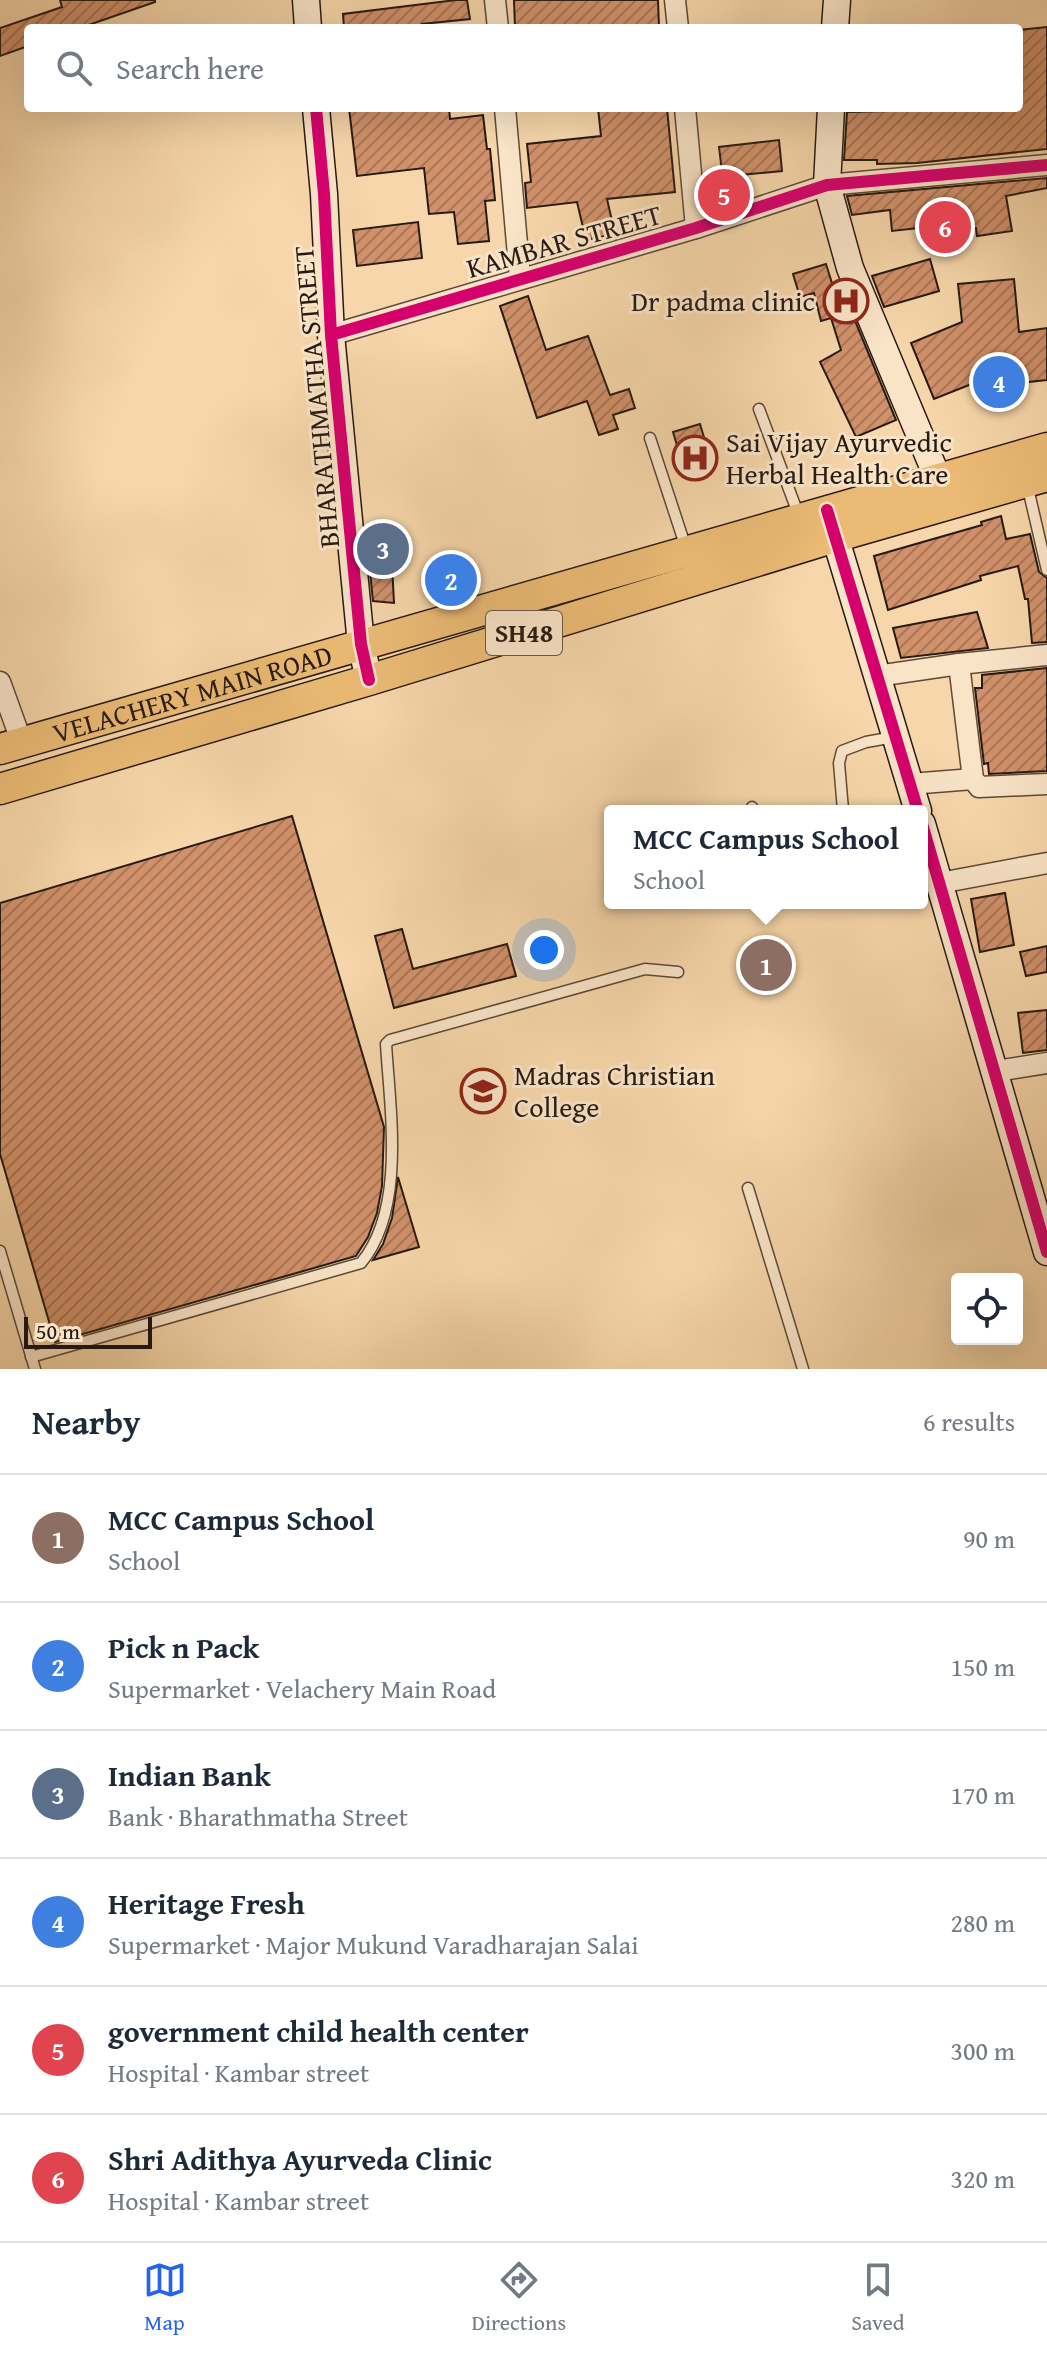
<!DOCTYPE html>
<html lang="en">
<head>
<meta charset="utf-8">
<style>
  :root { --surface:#fff; --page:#f2f2f3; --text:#1f2937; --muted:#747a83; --line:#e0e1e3; --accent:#2563eb }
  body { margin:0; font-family:"Gentium Book Plus",serif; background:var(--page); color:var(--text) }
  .controls { position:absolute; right:24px; bottom:24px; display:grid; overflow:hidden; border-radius:8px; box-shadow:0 8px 32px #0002 }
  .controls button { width:72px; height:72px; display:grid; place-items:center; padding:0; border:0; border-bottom:2px solid var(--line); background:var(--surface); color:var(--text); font:40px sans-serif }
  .scale { position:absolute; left:24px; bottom:20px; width:128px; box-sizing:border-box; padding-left:8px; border:4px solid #281a12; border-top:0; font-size:22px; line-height:28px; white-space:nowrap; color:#281a12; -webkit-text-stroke:6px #f9e4c8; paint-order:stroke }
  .you { position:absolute; left:544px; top:950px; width:28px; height:28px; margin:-20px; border:6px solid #fff; border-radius:50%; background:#1a73e8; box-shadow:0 0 0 12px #1a73e833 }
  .badge { display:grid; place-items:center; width:52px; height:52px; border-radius:50%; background:var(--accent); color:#fff; font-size:26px; font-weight:700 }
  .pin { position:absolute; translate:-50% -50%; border:4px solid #fff; box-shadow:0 2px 8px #0006 }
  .popup { position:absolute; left:604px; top:805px; width:324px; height:104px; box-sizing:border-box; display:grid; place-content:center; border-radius:8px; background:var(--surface); filter:drop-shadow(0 2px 6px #0005); font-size:26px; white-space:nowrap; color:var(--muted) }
  .popup b { font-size:30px; color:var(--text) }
  .popup::after { content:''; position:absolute; left:50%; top:100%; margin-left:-16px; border:16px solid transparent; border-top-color:var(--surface) }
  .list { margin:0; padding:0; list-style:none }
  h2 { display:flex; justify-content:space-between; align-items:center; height:104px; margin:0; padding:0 32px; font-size:34px }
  h2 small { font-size:26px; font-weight:400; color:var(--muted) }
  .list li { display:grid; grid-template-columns:52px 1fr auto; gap:24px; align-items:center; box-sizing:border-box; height:128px; padding:0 32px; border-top:2px solid var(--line) }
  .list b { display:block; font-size:30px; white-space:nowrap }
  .list p { margin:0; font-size:26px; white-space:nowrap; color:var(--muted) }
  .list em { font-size:26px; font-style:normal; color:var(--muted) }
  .icon { flex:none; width:44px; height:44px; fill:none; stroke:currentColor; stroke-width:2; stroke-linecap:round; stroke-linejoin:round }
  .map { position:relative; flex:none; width:1047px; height:1369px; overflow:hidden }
  .search { position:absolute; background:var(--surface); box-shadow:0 8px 32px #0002; left:24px; right:24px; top:24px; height:88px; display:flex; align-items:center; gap:20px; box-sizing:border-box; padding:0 28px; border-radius:8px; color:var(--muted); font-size:30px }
  .sheet { height:872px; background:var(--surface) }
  nav { display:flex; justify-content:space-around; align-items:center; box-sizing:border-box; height:112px; border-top:2px solid var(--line); background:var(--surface); font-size:22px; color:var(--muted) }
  nav a { display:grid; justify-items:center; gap:4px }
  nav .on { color:var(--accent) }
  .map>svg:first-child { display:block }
</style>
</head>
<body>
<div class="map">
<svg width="1047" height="1369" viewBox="0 0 1047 1369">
  <defs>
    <pattern id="building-hatch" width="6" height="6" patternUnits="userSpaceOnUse" patternTransform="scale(2)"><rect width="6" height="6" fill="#d1916a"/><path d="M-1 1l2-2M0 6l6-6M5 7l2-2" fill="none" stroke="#aa7656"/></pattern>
  </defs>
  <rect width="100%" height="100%" fill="#f6d6aa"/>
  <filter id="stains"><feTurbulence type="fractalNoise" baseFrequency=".0025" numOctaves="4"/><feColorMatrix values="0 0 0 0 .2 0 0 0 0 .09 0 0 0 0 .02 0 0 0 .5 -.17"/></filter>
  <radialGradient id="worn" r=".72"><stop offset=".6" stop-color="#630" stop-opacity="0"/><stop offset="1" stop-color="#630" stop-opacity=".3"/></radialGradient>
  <!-- building -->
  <g fill="url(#building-hatch)" stroke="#281a12" stroke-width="2">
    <polygon points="60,0 155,0 155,2 80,28 28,28 28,46 0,56 0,28 62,7"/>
    <polygon points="456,0 467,0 470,19 422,24 422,28 344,28 343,14"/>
    <polygon points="514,0 658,0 659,28 515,28"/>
    <polygon points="1047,27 1047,149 917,163 877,164 877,160 844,160 847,112 1019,108 1019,30"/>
    <polygon points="349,108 449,108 450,119 483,115 487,149 490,149 495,200 485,201 489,241 458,244 454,212 429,214 424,168 357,176"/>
    <polygon points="598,108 667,108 675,192 607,199 615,234 586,240 577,202 527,208 525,183 531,182 527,144 601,136"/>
    <polygon points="779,140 782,171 740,175 745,197 713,204 709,184 723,181 719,147"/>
    <polygon points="1047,178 1047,188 1006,196 1012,231 977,236 976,228 938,233 937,226 892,231 890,210 852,215 847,196"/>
    <polygon points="418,222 422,258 357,266 353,230"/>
    <polygon points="930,259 939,291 884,307 872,276"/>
    <polygon points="826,264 836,296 844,294 896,420 856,437 820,362 841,350 831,318 821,321 814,293 800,297 793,274"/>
    <polygon points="1014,279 1019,332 1047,328 1047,380 1001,385 1000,379 979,381 934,399 911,343 962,322 958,284"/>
    <polygon points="528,296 546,350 588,336 610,395 629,389 635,408 613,415 618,429 599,435 587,401 537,418 500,306"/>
    <polygon points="700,424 712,464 685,472 673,432"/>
    <polygon points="1001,516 1006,539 1030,534 1039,572 1047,578 1047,642 1032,643 1028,599 1025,599 1018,566 980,576 981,580 888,610 874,556 982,525 981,522"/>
    <polygon points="398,532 398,564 392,565 394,603 373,601 366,533"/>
    <polygon points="977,612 988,648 901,658 893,628"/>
    <polygon points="1047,668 1047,771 989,774 988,763 984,764 975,688 982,688 982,675"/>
    <polygon points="292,816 384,1127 382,1186 377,1213 368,1237 356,1256 55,1342 0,1154 0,903"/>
    <polygon points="1005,893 1014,945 980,952 971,899"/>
    <polygon points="402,929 413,969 507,944 516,976 394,1008 375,936"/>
    <polygon points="1047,946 1047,972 1026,976 1020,952"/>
    <polygon points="1047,1010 1047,1050 1023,1053 1018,1013"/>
    <polygon points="398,1177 419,1247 373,1260 383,1244 392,1218"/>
  </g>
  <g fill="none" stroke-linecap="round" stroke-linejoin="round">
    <!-- lane casing -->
    <g stroke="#5c4938" stroke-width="13">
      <g id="lane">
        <polyline points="759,409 799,516"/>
        <polyline points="650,438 686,548"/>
        <polyline points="1027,484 1047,570"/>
        <polyline points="752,807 753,811"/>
        <polyline points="843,810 839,763 842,751 866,742 894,737"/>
        <polyline points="748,1188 803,1369"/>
        <polyline points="0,1251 35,1369"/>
        <path d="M31,1357L361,1263C406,1209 390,1110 386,1044L390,1040L645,969L678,972"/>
      </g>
    </g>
    <!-- street casing -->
    <g stroke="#5c4938" stroke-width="23">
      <g id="street">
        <polyline points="495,0 498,28"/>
        <polyline points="675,0 678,28"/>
        <polyline points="505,108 520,278"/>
        <polyline points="685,108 696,228"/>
        <polyline points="331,335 696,228 827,185 1047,165"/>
        <polyline points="959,664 973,779 979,787 1047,784"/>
        <polyline points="877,676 959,664 1047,655"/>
        <polyline points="0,682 22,743"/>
        <polyline points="910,784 973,779"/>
        <polyline points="940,883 1047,863"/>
        <polyline points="996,1071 1047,1063"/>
      </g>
    </g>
    <!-- secondary casing -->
    <g stroke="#281a12" stroke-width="29">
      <g id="secondary">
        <polyline points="306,0 308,28"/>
        <polyline points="835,28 837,0"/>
        <polyline points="316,108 324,194 331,335 361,644 369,680"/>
        <polyline points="831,108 827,185 850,268 946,498"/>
        <polyline points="830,520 918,811"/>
        <polyline points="922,824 1047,1252"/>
      </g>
    </g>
    <!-- primary casing -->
    <g stroke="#281a12" stroke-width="33">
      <g id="primary">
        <path id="s1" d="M0,749L1047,448"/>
        <polyline points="0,789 369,680 835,537 1047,476"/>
      </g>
    </g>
    <!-- lane -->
    <use href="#lane" stroke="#f9e4c8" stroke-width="10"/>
    <!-- street -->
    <use href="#street" stroke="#f9e4c8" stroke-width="20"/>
    <!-- secondary -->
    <use href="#secondary" stroke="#f9e4c8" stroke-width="26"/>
    <!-- primary -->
    <use href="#primary" stroke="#ebbb75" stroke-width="30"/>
    <!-- cycleway casing -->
    <g stroke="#f9e4c8" stroke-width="17">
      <g id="cycleway">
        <polyline points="316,108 324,194 331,335 361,644 369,680"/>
        <polyline points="331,335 696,228 827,185 1047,165"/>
        <polyline points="827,510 918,811"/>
        <polyline points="922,824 1047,1252"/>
      </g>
    </g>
    <!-- cycleway -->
    <use href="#cycleway" stroke="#d6006c" stroke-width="12"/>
  </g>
  <!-- icons -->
  <defs>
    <g id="hospital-ring" transform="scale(2.3)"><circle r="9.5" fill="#f9e4c8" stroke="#8f2418" stroke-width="1.5"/><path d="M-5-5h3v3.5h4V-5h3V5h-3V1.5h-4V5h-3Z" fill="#8f2418"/></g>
    <g id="university-ring" transform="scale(2.3)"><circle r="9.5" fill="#f9e4c8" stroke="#8f2418" stroke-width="1.5"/><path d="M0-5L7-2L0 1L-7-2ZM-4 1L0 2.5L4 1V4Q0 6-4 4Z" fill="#8f2418"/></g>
  </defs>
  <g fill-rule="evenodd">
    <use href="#hospital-ring" x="846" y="301"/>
    <use href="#hospital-ring" x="695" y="458"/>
    <use href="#university-ring" x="483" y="1091"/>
  </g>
  <g text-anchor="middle" stroke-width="6" stroke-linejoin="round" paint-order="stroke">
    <!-- shield labels -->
    <rect fill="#f9e4c8" stroke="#675749" stroke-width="2" x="486" y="611" width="76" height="44" rx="6"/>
    <g font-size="26" font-weight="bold" fill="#281a12">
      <text x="524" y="642">SH48</text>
    </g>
    <!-- street labels -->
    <g font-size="28" fill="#281a12" stroke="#f9e4c8">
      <text transform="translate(564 241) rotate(-16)" y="10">KAMBAR STREET</text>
      <text transform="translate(316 397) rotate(-95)" y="10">BHARATHMATHA STREET</text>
      <text dy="10" stroke="none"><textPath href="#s1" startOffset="200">VELACHERY MAIN ROAD</textPath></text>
    </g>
    <!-- poi labels -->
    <g font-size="28" fill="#281a12" stroke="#f9e4c8" text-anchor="start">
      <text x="815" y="311" text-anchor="end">Dr padma clinic</text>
      <text x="726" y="452">Sai Vijay Ayurvedic<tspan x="726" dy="32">Herbal Health Care</tspan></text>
      <text x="514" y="1085">Madras Christian<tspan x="514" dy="32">College</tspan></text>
    </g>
  </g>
  <rect width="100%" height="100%" filter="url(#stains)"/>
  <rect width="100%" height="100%" fill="url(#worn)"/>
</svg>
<div class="controls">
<button><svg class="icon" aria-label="locate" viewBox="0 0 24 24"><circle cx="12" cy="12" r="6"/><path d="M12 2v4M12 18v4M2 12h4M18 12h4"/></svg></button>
</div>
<div class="scale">50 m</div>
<div class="you"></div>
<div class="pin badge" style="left:766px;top:965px;background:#8d6e63">1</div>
<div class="popup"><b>MCC Campus School</b>School</div>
<div class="pin badge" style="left:451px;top:580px;background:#3f7fe0">2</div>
<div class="pin badge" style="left:383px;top:549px;background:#5c6f8a">3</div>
<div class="pin badge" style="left:999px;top:382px;background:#3f7fe0">4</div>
<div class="pin badge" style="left:724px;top:195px;background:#e0444e">5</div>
<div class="pin badge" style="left:945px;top:227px;background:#e0444e">6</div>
<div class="search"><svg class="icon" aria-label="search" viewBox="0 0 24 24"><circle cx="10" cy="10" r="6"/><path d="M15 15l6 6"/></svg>Search here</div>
</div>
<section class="sheet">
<h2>Nearby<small>6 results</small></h2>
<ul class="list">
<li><span class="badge" style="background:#8d6e63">1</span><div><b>MCC Campus School</b><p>School</p></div><em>90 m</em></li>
<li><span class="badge" style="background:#3f7fe0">2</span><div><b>Pick n Pack</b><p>Supermarket · Velachery Main Road</p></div><em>150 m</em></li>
<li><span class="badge" style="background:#5c6f8a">3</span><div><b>Indian Bank</b><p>Bank · Bharathmatha Street</p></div><em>170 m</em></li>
<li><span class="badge" style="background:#3f7fe0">4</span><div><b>Heritage Fresh</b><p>Supermarket · Major Mukund Varadharajan Salai</p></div><em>280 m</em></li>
<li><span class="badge" style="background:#e0444e">5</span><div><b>government child health center</b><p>Hospital · Kambar street</p></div><em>300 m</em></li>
<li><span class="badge" style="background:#e0444e">6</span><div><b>Shri Adithya Ayurveda Clinic</b><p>Hospital · Kambar street</p></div><em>320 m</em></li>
</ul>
</section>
<nav>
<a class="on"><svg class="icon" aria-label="map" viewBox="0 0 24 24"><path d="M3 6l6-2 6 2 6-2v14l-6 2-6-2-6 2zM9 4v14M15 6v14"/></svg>Map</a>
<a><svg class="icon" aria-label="directions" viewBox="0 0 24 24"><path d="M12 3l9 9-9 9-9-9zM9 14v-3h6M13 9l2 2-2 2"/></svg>Directions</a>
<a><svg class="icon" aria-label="saved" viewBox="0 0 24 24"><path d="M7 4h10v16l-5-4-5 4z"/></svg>Saved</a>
</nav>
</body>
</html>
